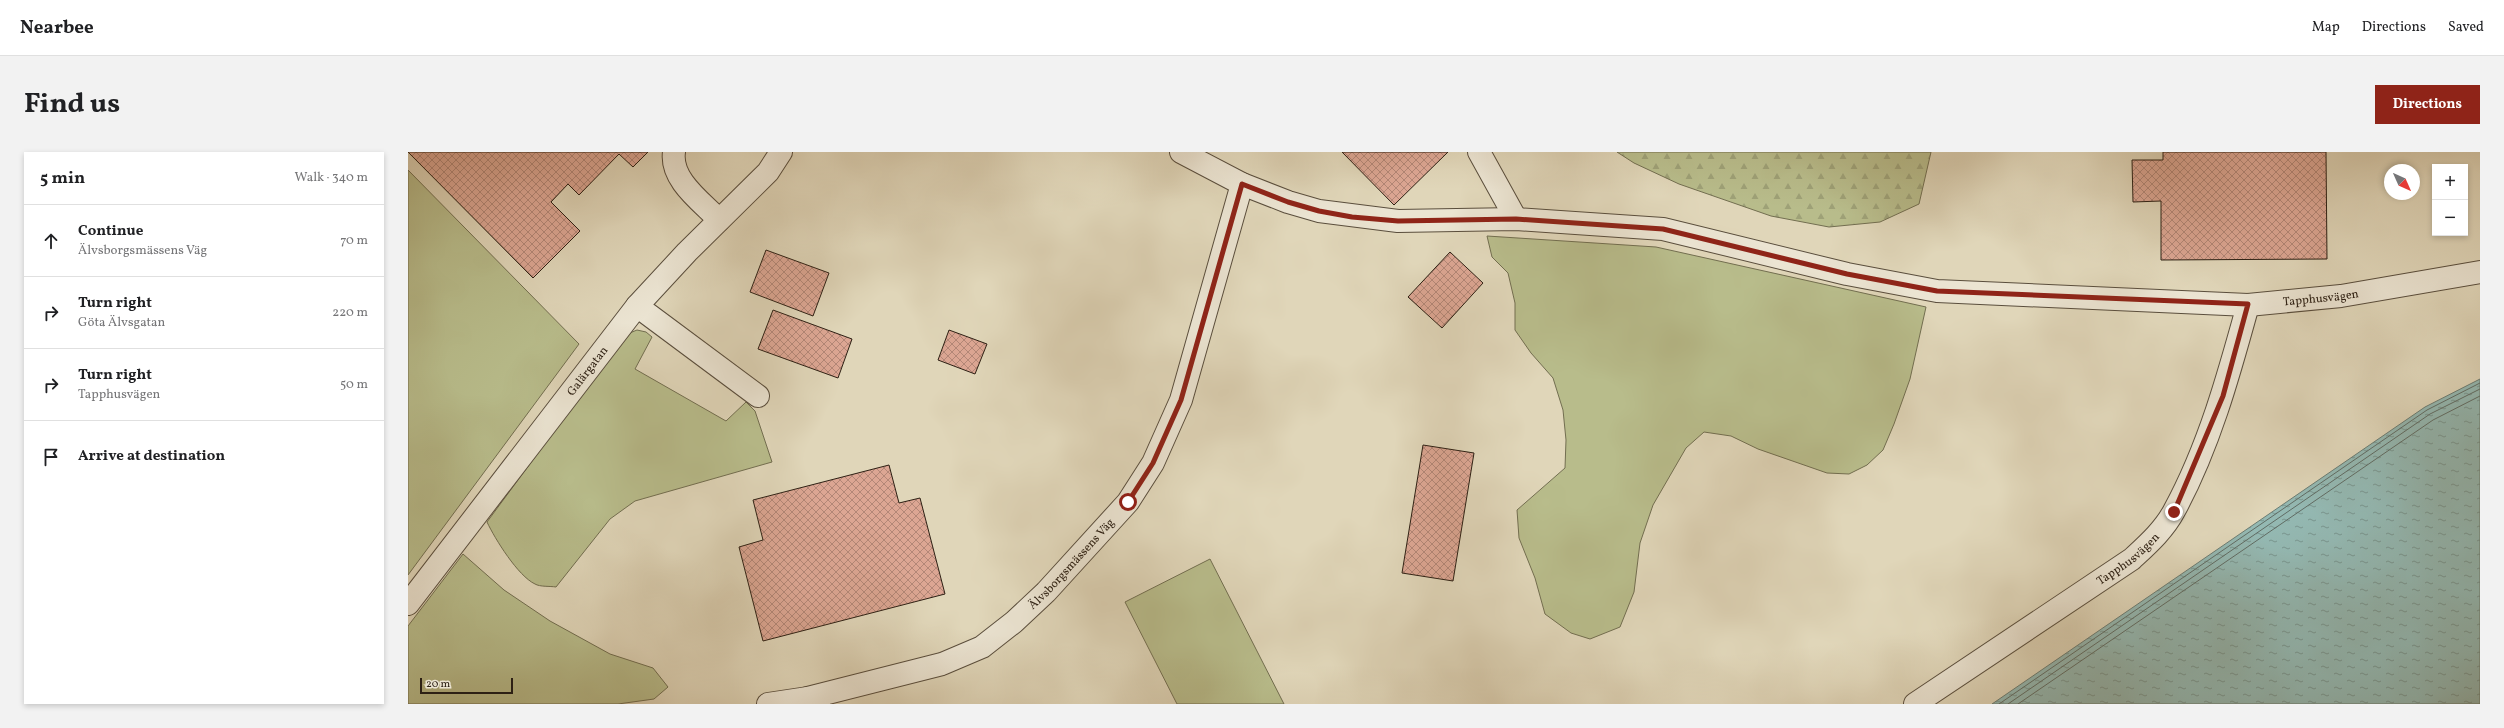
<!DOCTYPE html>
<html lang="en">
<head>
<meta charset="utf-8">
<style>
  :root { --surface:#fff; --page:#f2f2f2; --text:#202124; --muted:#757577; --line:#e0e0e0; --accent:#8f2418 }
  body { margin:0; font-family:Vollkorn,serif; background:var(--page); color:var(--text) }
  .controls { position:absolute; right:12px; top:12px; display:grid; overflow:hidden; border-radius:0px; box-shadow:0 2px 6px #0003 }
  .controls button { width:36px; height:36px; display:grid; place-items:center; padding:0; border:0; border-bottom:1px solid var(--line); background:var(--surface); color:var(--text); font:20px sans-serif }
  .compass { position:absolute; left:1976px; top:12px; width:36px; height:36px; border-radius:50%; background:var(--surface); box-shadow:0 2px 6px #0003; rotate:135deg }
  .scale { position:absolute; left:12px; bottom:10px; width:93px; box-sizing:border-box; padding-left:4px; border:2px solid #2d2014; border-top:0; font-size:11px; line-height:14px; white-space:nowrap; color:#2d2014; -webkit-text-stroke:3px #ebe4d2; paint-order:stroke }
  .stop { position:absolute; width:12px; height:12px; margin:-9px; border:3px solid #8f2418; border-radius:50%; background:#fff }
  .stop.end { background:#8f2418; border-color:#fff; box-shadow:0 1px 4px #0008 }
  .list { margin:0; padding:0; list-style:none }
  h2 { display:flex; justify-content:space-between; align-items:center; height:52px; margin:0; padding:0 16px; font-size:17px }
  h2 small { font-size:13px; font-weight:400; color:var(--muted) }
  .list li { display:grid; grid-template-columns:26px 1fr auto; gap:12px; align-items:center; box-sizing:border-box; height:72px; padding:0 16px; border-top:1px solid var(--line) }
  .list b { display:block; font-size:15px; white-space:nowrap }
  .list p { margin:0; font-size:13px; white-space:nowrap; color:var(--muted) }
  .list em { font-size:13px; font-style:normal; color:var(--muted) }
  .icon { flex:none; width:22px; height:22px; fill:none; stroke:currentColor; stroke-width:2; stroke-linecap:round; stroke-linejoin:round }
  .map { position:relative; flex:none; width:2072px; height:552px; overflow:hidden; border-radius:0px }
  header { display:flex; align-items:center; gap:24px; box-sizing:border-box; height:56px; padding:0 20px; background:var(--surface); border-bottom:1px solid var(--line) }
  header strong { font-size:19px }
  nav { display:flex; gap:22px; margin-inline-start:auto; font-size:14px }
  .intro { display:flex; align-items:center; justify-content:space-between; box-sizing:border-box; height:96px; padding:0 24px }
  h1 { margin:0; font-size:28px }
  .button { padding:10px 18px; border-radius:0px; background:var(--accent); color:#fff; font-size:14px; font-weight:700 }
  main { display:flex; gap:24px; padding:0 24px }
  aside { flex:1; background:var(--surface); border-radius:0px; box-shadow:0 2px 6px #0003 }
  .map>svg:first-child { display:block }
</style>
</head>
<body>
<header>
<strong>Nearbee</strong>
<nav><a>Map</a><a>Directions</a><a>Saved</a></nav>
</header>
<div class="intro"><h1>Find us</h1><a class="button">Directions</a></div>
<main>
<aside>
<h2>5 min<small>Walk · 340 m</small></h2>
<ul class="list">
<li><svg class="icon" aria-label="ahead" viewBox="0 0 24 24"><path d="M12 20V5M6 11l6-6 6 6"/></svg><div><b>Continue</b><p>Älvsborgsmässens Väg</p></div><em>70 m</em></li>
<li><svg class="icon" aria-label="right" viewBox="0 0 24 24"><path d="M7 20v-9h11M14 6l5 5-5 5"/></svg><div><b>Turn right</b><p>Göta Älvsgatan</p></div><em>220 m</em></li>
<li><svg class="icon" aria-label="right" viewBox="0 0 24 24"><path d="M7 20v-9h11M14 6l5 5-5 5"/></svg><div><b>Turn right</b><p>Tapphusvägen</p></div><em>50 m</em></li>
<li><svg class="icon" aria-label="arrive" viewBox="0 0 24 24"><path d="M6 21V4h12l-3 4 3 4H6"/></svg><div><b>Arrive at destination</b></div></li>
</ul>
</aside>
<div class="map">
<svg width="2072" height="552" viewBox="0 0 2072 552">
  <defs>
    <pattern id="forest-firs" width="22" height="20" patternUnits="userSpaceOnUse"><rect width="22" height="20" fill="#b8bc8b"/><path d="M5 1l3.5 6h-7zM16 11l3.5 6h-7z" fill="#9ea177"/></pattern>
    <pattern id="water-ripples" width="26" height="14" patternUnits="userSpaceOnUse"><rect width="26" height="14" fill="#94b9b3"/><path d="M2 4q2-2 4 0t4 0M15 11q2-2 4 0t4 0" fill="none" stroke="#799690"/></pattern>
    <pattern id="building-cross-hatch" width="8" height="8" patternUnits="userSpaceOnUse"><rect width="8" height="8" fill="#dca693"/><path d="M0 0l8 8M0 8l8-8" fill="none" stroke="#b38777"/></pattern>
  </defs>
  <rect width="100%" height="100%" fill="#e0d6b9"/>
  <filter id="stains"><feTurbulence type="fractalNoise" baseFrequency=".005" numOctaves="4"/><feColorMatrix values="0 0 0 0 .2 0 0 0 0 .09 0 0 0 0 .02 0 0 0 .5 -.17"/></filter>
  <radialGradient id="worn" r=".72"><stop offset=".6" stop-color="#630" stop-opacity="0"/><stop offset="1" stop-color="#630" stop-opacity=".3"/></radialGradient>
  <!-- grass -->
  <g fill="#b8bc8b" stroke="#726e50">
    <polygon points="0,18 171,192 0,423"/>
    <polygon points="1079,84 1248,95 1518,155 1502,227 1486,272 1475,298 1459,313 1441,322 1419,321 1350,297 1323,284 1296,280 1278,296 1245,353 1232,391 1226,440 1212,475 1182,487 1163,481 1137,462 1127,426 1111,386 1109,358 1157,316 1158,288 1155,258 1145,226 1123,201 1107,178 1107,151 1100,121 1084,105"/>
    <path d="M229,178L238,180L244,185L227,217L318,269L338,250L347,259L364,310L227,349L202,367L148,435C142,434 132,435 127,432C110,424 87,387 79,370L217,183Z"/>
    <polygon points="55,402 96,438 142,469 202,502 245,516 260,535 246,547 210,552 0,552 0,474"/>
    <polygon points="802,407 876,552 769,552 717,450"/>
  </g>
  <!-- forest -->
  <polygon fill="url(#forest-firs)" stroke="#726e50" points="1209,0 1523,0 1511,52 1472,70 1421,75 1363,64 1271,32 1226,11"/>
  <!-- water -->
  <polygon fill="url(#water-ripples)" stroke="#6b7c73" points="2072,227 2072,552 1584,552 2017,255"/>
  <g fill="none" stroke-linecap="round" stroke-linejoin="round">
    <!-- shore -->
    <g stroke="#606c64" stroke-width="1">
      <polyline points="1591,552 2019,258 2072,231"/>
      <polyline points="1600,552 2022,262 2072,237"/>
      <polyline points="1610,552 2025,268 2072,244"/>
    </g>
  </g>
  <!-- building -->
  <g fill="url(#building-cross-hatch)" stroke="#2d2014">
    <polygon points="0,0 240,0 225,15 211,2 171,43 160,32 143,50 172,79 125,126"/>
    <polygon points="934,0 1040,0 986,53"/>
    <polygon points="1755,0 1918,0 1919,107 1753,108 1753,49 1725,50 1724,8 1755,8"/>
    <polygon points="358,98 421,121 405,164 342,140"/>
    <polygon points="1042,100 1075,131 1034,176 1000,145"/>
    <polygon points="365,158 444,187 430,226 350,197"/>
    <polygon points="541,178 579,192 567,222 530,208"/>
    <polygon points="1015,293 1066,301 1045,429 994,421"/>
    <polygon points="481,313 491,351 512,346 537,442 355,489 331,395 355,388 345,348"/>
  </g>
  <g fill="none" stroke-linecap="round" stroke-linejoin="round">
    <!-- minor casing -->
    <g stroke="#5a4e3d" stroke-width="24">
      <g id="minor">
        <path d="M266,0C262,28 294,50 311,68"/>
        <path id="s1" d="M773,0L834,32L880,50L911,59L990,69L1108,67L1255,77L1439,122L1529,139L1840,153L1933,144L2072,120"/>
        <polyline points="1071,0 1108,67"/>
        <polyline points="229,154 350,244"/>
        <path id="s2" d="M0,452L229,154L279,100L360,20L373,0"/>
        <path id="s3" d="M400,546L534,512L574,495L606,470L638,440L720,350L745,311L773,248L834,32"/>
        <polyline points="360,552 400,546 411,552"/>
        <path id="s4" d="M1507,552L1724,407C1739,393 1756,378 1766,359C1801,295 1821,222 1840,153"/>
      </g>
    </g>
    <!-- minor -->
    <use href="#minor" stroke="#ebe4d2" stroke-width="22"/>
  </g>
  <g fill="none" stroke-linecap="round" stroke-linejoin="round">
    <!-- route -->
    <polyline stroke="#8f2418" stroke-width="5" points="720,350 745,311 773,248 834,32 880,50 911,59 944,65 990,69 1108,67 1255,77 1439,122 1529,139 1840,152 1815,244 1766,360"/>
  </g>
  <g text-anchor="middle" stroke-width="3.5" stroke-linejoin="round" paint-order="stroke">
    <!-- street labels -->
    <g font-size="12" fill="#2d2014" stroke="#ebe4d2">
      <text dy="4" stroke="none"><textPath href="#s1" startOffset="1161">Tapphusvägen</textPath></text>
      <text dy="4" stroke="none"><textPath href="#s2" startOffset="294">Galärgatan</textPath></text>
      <text dy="4" stroke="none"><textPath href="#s4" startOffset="258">Tapphusvägen</textPath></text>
      <text dy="4" stroke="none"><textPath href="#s3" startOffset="304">Älvsborgsmässens Väg</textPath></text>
    </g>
  </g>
  <rect width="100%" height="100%" filter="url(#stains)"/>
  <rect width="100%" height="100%" fill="url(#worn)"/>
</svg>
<div class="controls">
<button>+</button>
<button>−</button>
</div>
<svg class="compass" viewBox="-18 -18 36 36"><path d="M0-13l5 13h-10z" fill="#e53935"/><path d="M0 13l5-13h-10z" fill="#757577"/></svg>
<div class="scale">20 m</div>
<div class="stop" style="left:720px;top:350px"></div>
<div class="stop end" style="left:1766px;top:360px"></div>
</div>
</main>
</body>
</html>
